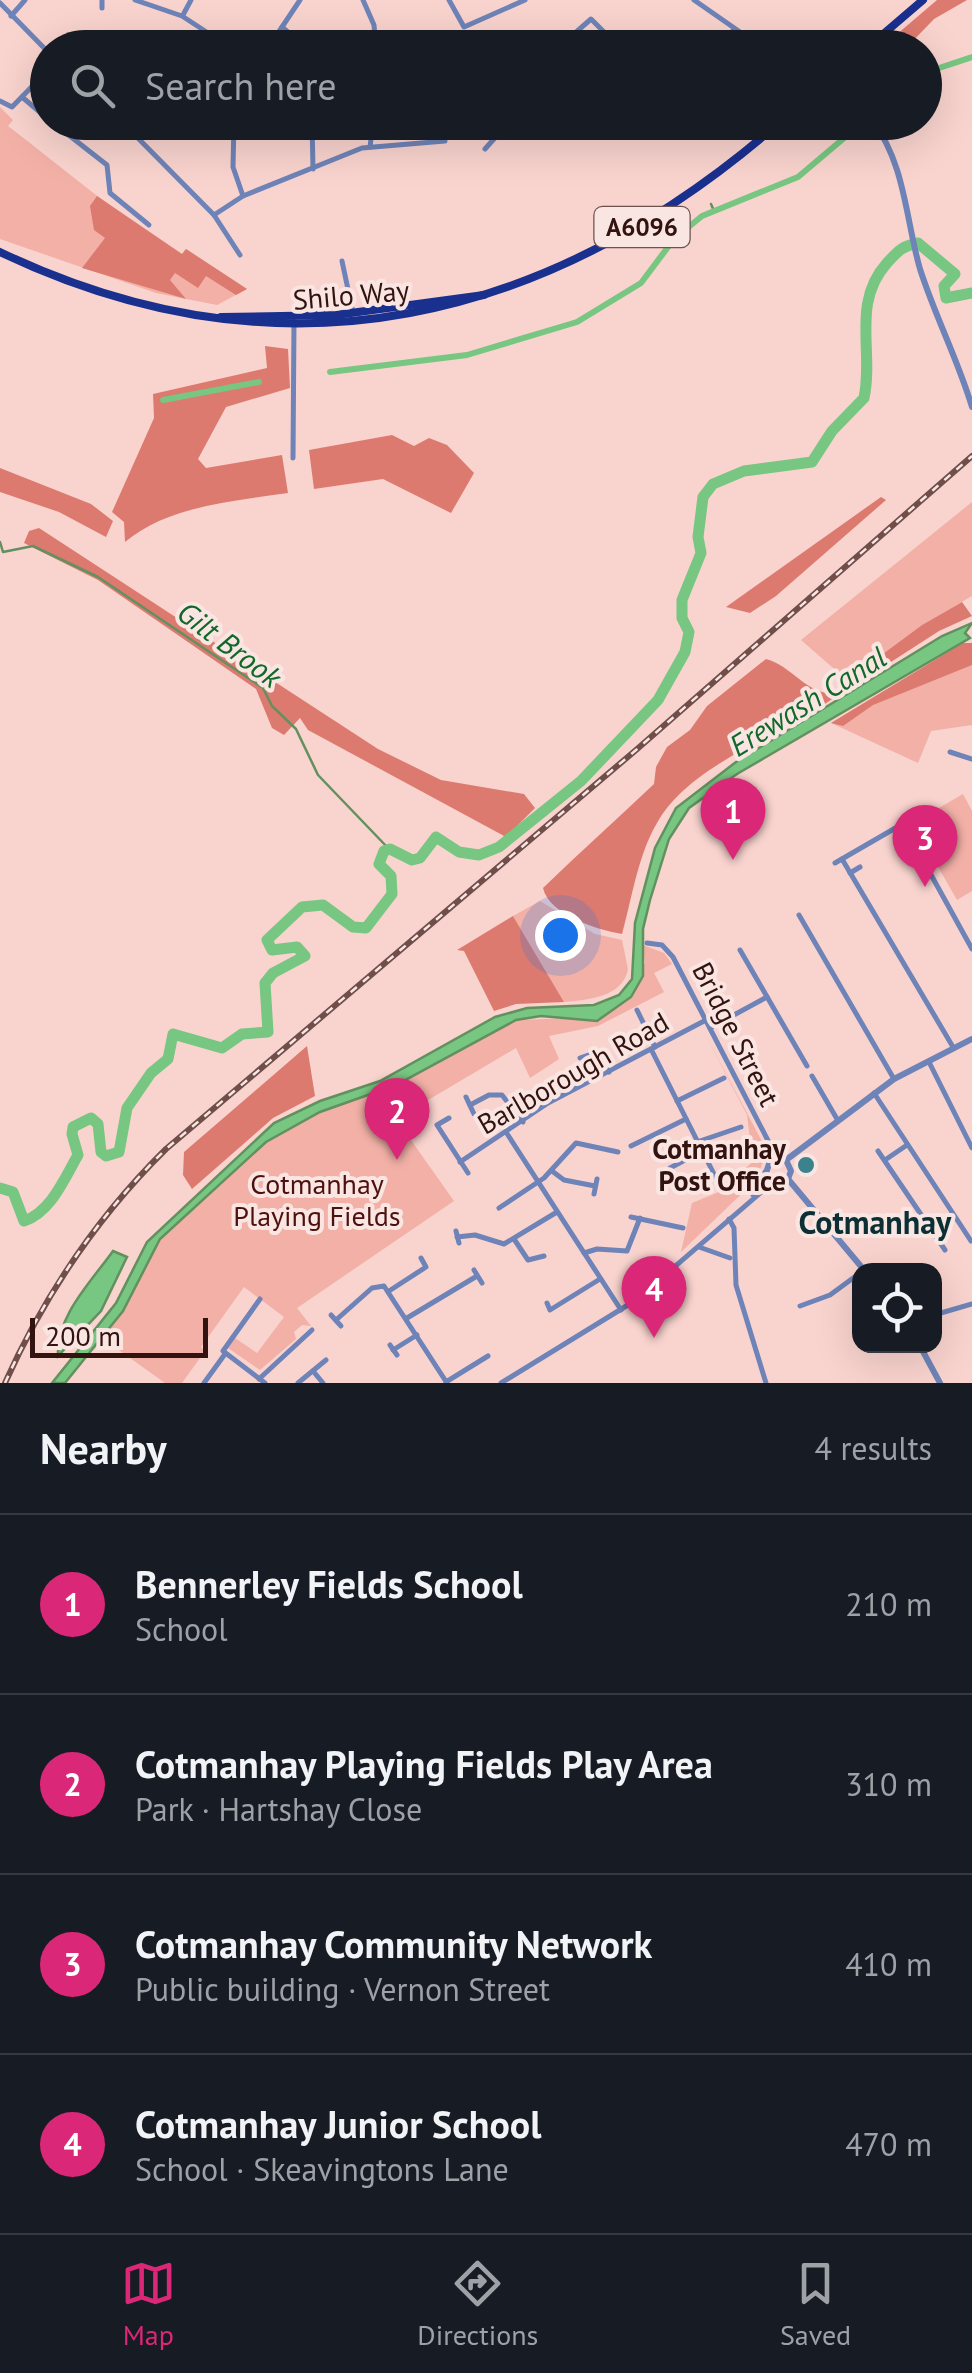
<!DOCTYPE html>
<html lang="en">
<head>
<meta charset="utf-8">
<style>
  :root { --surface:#171b24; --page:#20242c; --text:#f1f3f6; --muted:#9ea1a6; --line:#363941; --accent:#db2777 }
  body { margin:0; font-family:"PT Sans",sans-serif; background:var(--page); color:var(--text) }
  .controls { position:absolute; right:30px; bottom:30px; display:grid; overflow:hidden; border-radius:20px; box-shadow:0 10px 40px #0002 }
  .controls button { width:90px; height:90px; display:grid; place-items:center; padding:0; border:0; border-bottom:2px solid var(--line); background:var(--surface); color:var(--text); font:50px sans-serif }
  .scale { position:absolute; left:30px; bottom:25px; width:178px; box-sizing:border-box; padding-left:10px; border:5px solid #331310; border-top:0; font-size:28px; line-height:35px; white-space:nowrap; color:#331310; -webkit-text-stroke:8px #f9e6e3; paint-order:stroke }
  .you { position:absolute; left:560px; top:935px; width:35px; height:35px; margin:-25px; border:8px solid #fff; border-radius:50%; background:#1a73e8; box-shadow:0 0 0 15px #1a73e833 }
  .badge { display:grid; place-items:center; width:65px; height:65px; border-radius:50%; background:var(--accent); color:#fff; font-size:32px; font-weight:700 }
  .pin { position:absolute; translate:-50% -82px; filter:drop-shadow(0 2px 5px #0008) }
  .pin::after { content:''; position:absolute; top:52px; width:35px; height:30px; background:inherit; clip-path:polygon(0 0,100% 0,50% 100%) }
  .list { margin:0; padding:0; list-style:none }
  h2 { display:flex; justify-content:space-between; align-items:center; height:130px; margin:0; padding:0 40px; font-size:42px }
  h2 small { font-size:32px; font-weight:400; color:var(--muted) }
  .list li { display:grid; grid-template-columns:65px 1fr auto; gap:30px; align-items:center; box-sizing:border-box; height:180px; padding:0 40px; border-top:2px solid var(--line) }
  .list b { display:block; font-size:38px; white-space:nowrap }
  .list p { margin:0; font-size:32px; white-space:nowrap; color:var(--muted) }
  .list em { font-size:32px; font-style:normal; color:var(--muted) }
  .icon { flex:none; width:55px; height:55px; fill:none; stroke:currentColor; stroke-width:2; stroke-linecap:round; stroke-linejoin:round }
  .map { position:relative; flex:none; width:972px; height:1383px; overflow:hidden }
  .search { position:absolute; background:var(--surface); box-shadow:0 10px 40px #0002; left:30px; right:30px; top:30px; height:110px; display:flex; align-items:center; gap:25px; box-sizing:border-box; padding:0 35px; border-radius:55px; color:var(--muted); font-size:38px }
  .sheet { height:850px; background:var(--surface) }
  nav { display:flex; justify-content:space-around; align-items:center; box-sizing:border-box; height:140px; border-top:2px solid var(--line); background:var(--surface); font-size:28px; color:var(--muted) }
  nav a { display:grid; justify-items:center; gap:5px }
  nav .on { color:var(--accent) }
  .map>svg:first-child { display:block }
</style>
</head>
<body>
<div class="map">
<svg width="972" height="1383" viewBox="0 0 972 1383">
  <rect width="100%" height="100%" fill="#f9d3ce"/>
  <!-- green -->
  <g fill="#f2b0a7">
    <path d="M0,107L13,120L8,126C65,170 120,217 182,254L186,249L247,289L217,305L156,293L0,239Z"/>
    <polygon points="972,502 972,596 922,625 848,681 801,640"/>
    <polygon points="963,643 972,643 972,725 931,731 918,763 831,723"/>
    <polygon points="963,794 972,811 972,891 957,900 913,823"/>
    <path d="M540,901L595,934L622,940L628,969C623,997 588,1000 564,1002L513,916Z"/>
    <polygon points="643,945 664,953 672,964 654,973 664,992 598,1026 549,1036 559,1059 530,1078 516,1048 396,1119 454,1201 297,1308 311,1326 302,1325 294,1332 296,1339 260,1370 228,1348 235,1338 257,1353 284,1317 244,1287 201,1347 205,1351 182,1383 165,1383 102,1338 123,1311 161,1239 266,1142 320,1112 396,1085 516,1020 603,1017 618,1006 645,963"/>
    <polygon points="703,1030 767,1151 756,1180 681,1252 692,1203 726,1189 724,1184 753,1162 747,1115"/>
  </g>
  <!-- forest -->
  <g fill="#dd7a6f">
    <polygon points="937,0 967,0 934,19 907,47 882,47"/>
    <polygon points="97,196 182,254 186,249 247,289 236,295 206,276 198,288 175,273 170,280 186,299 82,268 105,238 94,230 90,206"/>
    <path d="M265,346L288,349L290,388L226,407L198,459L206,468L282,455L288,493C233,501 168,506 125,542L124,522L112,512L154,418L153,394L267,368Z"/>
    <polygon points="392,435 414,446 429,438 447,445 474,473 451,513 383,479 314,489 309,450"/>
    <polygon points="0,468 91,504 113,521 106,537 59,512 0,492"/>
    <polygon points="881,497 886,500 776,596 750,613 726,607"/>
    <polygon points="39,528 378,749 441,780 524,794 535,808 506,837 308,730 300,718 284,735 272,728 256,689 98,580 24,543 29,531"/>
    <polygon points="962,602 972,616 939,631 863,680 856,674 922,625"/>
    <polygon points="963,643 972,643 972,665 873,705 843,726 831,723"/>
    <path d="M766,659C793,666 806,696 839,694C786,734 690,763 657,823C638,855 632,898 622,934C598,930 549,915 543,888C580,852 617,819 654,784L656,767L667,747L690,730L707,706Z"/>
    <polygon points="513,916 564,1002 516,1004 494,1011 464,951 457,950"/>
    <polygon points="307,1046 315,1096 273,1118 192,1189 183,1175 184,1152"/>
  </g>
  <!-- water -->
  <g fill="#77c681" stroke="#63905f" stroke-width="2.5">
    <polygon points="972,623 965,633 970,638 737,774 689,808 669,839 650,900 643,929 643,976 631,997 597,1021 541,1016 516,1020 396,1085 320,1112 266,1142 160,1239 123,1311 65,1383 52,1383 116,1303 147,1242 274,1123 320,1101 380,1081 495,1017 527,1008 594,1005 619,995 632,979 635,923 655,848 676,808 736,762 942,636"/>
    <path d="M113,1251L127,1257L101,1311L58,1356C56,1316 91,1282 113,1251Z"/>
  </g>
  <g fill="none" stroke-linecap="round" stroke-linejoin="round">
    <!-- stream -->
    <g stroke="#63905f" stroke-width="2.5">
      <polyline points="711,204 714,211"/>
      <polyline points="0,542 3,552 33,546 98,577 263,688 272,706 296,729 318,775 389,849"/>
    </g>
    <!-- canal -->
    <g stroke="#77c681" stroke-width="6">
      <polyline points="924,73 972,57"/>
      <polyline points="330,372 467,355 577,322 641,283 674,239 702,216 798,177 863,122"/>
      <polyline points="163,400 259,382"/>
    </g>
    <!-- river -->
    <path stroke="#77c681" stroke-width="11" d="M0,1188L13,1192L24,1221C51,1212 64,1179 78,1155L72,1134L73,1127L91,1118L98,1124L101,1152L106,1156L119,1152L127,1108L151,1073L168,1059L173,1034L222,1048L242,1034L268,1032L265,983L273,973L305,956L297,947L272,950L267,940L302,907L323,905L353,927L366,928L392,894L391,876L379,864L384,851L390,849L412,860L420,858L436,837L459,852L479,855L499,847L581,781L658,700L685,652L689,632L682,618V600L701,553L698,537L703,497L713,484L744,471L812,462L832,431L864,398C874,351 851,303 887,263C898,251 902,246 918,243L955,274L944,286L946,298L972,293"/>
    <!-- minor -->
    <g stroke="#6e83b7" stroke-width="5">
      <polyline points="135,0 182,16 231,48"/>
      <polyline points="363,0 374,25 376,48"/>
      <polyline points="449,0 464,27 525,0"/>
      <polyline points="694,0 763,48"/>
      <polyline points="0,3 48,52"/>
      <polyline points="102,8 102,0"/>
      <polyline points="183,15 191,0"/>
      <polyline points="11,16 25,0"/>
      <polyline points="282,27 307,48"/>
      <polyline points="204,48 213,35"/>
      <polyline points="268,48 300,0"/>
      <polyline points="558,48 591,19 620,48"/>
      <polyline points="710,48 734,30"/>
      <polyline points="22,97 48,119"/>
      <polyline points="0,101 12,107 48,70"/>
      <polyline points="52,122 107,165 110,193 149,225"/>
      <polyline points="122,122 214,215 240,255"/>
      <polyline points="234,122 233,167 243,196"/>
      <polyline points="312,122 313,169"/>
      <polyline points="679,122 681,126"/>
      <polyline points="662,126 667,122"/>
      <polyline points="370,147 373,122"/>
      <polyline points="485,149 509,122"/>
      <polyline points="214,215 243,196 362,148 445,141"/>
      <polyline points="342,261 353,313"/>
      <polyline points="347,313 347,290"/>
      <polyline points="293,458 294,321"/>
      <polyline points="950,752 972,759"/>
      <polyline points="903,824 972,949"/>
      <polyline points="842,859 953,1047"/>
      <polyline points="835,863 911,819"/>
      <polyline points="850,873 860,867"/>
      <polyline points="799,915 894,1079"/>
      <polyline points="647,943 662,945 673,957 777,1158"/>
      <polyline points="740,950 807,1066"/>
      <polyline points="637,1010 655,1047"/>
      <polyline points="710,1028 767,997"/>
      <polyline points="652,1051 722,1190"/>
      <polyline points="580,1058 597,1052 609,1072"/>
      <polyline points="929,1062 972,1148"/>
      <polyline points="812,1076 837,1119"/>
      <polyline points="874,1093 971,1241"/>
      <polyline points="466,1097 474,1114"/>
      <polyline points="677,1101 724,1078"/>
      <polyline points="470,1105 489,1095 502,1095 523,1122"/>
      <polyline points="449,1118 437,1125 468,1173"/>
      <polyline points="506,1132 621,1310"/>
      <polyline points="697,1142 741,1127"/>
      <polyline points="631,1146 686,1119"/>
      <polyline points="878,1151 945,1250"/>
      <polyline points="885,1160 907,1145"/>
      <polyline points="460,1162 548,1103 706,1020"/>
      <polyline points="670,1168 702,1151"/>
      <polyline points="552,1171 564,1180 595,1186"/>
      <polyline points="594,1194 597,1179"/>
      <polyline points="753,1195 765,1172"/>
      <polyline points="499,1208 544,1178 576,1143 618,1152"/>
      <polyline points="631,1217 683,1228"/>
      <polyline points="729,1219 734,1228 736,1285 766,1383"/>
      <polyline points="456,1231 459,1243"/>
      <polyline points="457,1237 475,1235 504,1244 557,1212"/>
      <polyline points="514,1239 528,1260 544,1256"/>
      <polyline points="699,1247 730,1258"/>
      <polyline points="584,1253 597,1249 627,1251 640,1218"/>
      <polyline points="474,1270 482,1283"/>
      <polyline points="389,1291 426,1267 421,1258"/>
      <polyline points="260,1299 223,1351 265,1383"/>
      <polyline points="547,1303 550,1310 600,1279"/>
      <polyline points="800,1306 830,1295 860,1273"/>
      <polyline points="331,1315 341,1326"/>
      <polyline points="934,1315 972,1304"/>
      <polyline points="407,1318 477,1276"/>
      <polyline points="336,1320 372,1288 384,1286 447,1383"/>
      <polyline points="390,1345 397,1355"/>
      <polyline points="393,1350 417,1335"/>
      <polyline points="313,1371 323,1383"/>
      <polyline points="259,1379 312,1330"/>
      <polyline points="446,1382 488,1356"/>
      <polyline points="204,1383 225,1354"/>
      <polyline points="298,1383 326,1360"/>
      <polyline points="501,1383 636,1300 773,1182"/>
    </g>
    <!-- tertiary -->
    <g stroke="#6e83b7" stroke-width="6">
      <path d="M873,122C905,163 906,221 920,269C935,316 958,360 972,407"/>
      <polyline points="786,1160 894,1079 972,1039"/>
      <polyline points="786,1160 770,1161 766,1173 775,1183 788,1179"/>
      <polyline points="786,1160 791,1171 788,1179"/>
      <polyline points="788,1179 864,1270"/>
      <polyline points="920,1346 940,1383"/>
    </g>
    <!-- primary -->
    <g stroke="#1a308e" stroke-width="8">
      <polyline points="867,48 923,0"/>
      <path d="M0,252C283,387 550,323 780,122"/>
      <polyline points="221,317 336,315 484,295"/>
    </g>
    <!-- rail casing -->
    <g stroke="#704e4a" stroke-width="6">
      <path id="rail" d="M5,1383C45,1294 97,1217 166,1149L636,750L972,456"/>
    </g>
    <!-- rail -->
    <use href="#rail" stroke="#f9e6e3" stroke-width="2.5" stroke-dasharray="8" stroke-linecap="butt"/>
  </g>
  <!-- markers -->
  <circle fill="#3c828c" stroke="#f9e6e3" stroke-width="4" cx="806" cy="1165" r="10"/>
  <g text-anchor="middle" stroke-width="8" stroke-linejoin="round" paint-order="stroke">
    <!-- shield labels -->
    <rect fill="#f9e6e3" stroke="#6e524f" stroke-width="2.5" x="594.5" y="207" width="95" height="40" rx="8"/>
    <g font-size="25" font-weight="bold" fill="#331310">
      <text x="642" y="236">A6096</text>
    </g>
    <!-- street labels -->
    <g font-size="28" fill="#331310" stroke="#f9e6e3">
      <text transform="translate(351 295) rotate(-5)" y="10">Shilo Way</text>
      <text transform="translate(736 1034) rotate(63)" y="10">Bridge Street</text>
      <text transform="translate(573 1073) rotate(-30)" y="10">Barlborough Road</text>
    </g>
    <!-- poi labels -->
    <g font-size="28" font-weight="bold" fill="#331310" stroke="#f9e6e3" text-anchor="end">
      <text x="786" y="1159">Cotmanhay<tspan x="786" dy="32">Post Office</tspan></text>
    </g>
    <!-- park labels -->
    <g font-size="28" fill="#4e100d" stroke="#f9e6e3">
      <text x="317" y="1194">Cotmanhay<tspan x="317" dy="32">Playing Fields</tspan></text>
    </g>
    <!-- water labels -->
    <g font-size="30" font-style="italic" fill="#116829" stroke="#f9e6e3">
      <text transform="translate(229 645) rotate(37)" y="10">Gilt Brook</text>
      <text transform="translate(808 702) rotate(-32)" y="10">Erewash Canal</text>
    </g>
    <!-- quarter labels -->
    <g font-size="32" font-weight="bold" fill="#0c2f34" stroke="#f9e6e3">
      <text x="875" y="1234">Cotmanhay</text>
    </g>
  </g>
</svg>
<div class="controls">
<button><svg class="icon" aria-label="locate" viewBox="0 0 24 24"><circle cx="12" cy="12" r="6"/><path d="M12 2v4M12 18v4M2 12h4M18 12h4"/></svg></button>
</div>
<div class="scale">200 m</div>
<div class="you"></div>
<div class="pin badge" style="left:733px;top:860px">1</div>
<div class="pin badge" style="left:397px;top:1160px">2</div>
<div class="pin badge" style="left:925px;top:887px">3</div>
<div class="pin badge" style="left:654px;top:1338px">4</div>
<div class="search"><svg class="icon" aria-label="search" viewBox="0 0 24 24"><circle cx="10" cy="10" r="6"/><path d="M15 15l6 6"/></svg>Search here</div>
</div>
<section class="sheet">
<h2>Nearby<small>4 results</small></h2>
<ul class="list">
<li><span class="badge">1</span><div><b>Bennerley Fields School</b><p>School</p></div><em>210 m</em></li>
<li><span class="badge">2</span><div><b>Cotmanhay Playing Fields Play Area</b><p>Park · Hartshay Close</p></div><em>310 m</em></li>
<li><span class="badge">3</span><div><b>Cotmanhay Community Network</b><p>Public building · Vernon Street</p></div><em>410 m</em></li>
<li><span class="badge">4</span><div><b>Cotmanhay Junior School</b><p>School · Skeavingtons Lane</p></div><em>470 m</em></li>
</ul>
</section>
<nav>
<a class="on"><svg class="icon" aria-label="map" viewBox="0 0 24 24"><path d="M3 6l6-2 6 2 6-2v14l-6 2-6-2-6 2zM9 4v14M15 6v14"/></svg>Map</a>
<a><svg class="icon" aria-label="directions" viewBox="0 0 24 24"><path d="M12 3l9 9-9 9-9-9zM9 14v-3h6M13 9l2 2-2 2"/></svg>Directions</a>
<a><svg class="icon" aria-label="saved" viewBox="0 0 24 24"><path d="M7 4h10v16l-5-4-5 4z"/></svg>Saved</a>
</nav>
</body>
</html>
